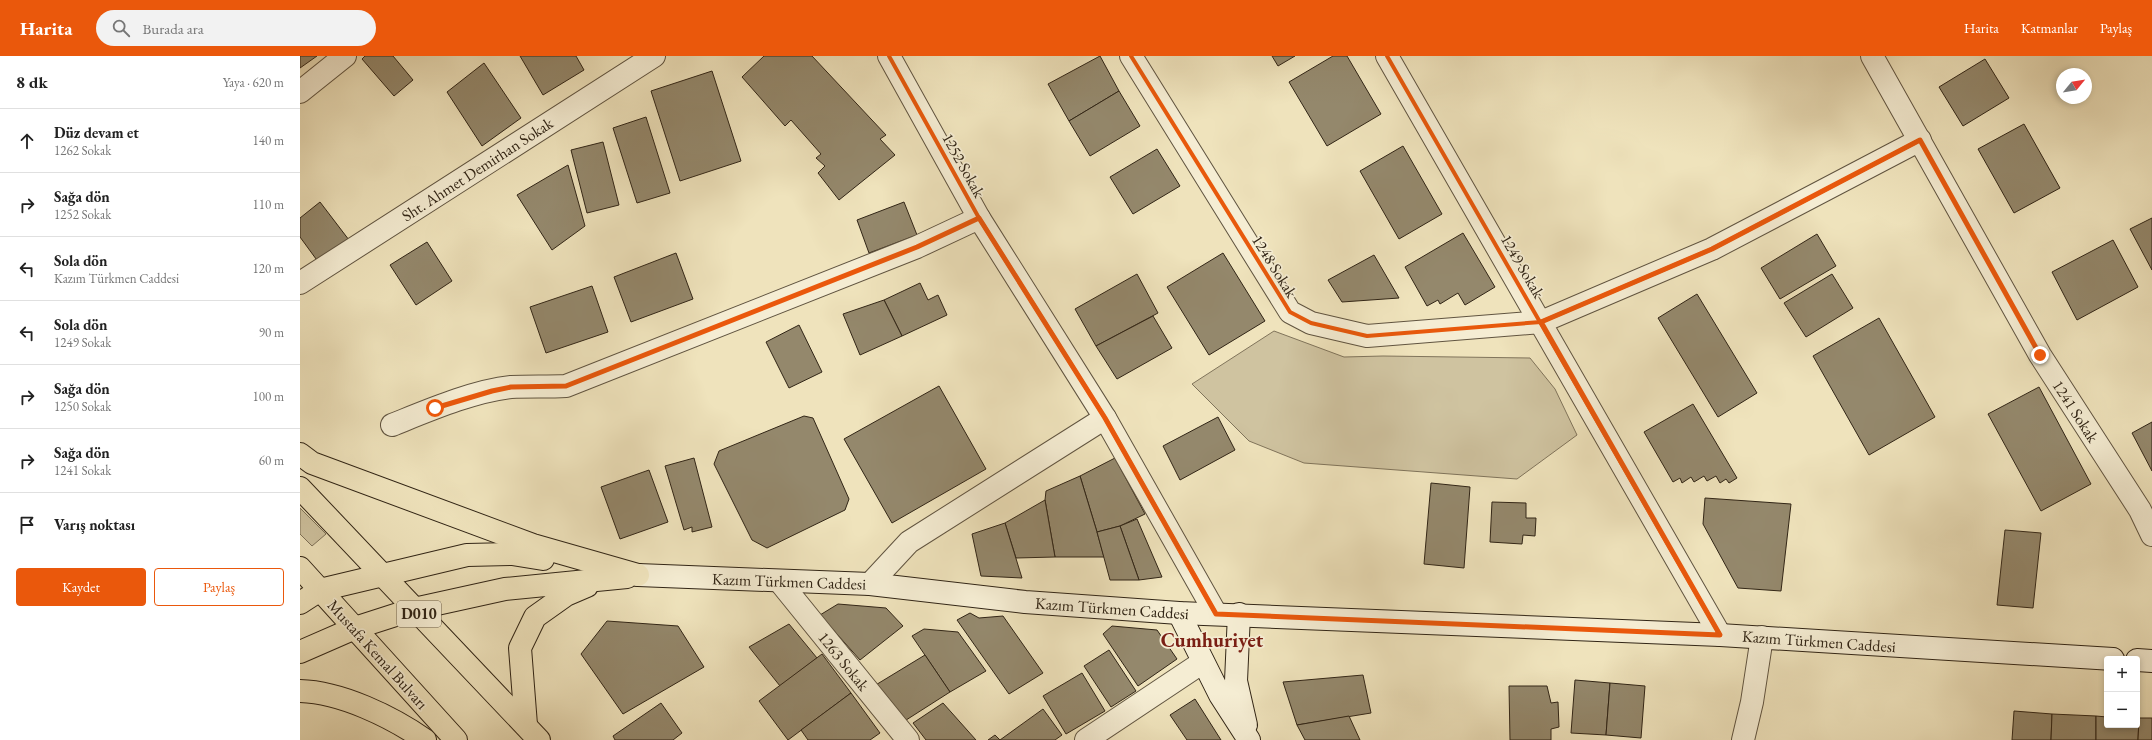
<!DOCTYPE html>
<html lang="tr">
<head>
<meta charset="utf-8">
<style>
  :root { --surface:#fff; --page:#f2f2f2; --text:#222; --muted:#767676; --line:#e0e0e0; --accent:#ea580c }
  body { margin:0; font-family:"EB Garamond",serif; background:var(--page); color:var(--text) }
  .controls { position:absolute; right:12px; bottom:12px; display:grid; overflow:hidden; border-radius:4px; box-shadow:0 2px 6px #0003 }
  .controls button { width:36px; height:36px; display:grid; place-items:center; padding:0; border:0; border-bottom:1px solid var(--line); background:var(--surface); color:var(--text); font:20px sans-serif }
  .compass { position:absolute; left:1756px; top:12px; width:36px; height:36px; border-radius:50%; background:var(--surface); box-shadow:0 2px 6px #0003; rotate:60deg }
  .stop { position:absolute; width:12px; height:12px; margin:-9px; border:3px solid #ea580c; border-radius:50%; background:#fff }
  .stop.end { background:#ea580c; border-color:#fff; box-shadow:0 1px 4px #0008 }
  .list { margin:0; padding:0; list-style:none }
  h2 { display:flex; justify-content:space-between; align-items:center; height:52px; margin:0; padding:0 16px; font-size:17px }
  h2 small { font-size:13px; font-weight:400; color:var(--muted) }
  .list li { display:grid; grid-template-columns:26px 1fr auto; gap:12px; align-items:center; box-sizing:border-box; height:64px; padding:0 16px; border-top:1px solid var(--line) }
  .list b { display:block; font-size:15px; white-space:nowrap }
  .list p { margin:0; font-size:13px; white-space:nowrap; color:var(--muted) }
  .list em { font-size:13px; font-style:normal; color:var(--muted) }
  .actions { display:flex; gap:8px; padding:12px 16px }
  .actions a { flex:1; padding:9px 0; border:1px solid var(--accent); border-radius:4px; text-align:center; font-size:14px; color:var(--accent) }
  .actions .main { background:var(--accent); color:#fff }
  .icon { flex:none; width:22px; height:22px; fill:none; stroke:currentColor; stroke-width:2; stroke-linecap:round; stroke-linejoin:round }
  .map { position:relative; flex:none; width:1852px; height:684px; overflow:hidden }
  header { display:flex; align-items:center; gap:24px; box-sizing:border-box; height:56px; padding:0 20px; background:var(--accent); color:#fff }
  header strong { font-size:19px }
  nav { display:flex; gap:22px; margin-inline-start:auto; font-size:14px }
  .search { width:280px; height:36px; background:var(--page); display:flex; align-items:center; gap:10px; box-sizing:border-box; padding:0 14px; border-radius:22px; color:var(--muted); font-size:15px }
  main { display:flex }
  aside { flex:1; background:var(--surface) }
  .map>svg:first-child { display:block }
</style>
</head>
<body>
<header>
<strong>Harita</strong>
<div class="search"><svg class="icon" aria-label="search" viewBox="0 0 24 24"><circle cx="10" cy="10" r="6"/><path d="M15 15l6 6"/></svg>Burada ara</div>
<nav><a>Harita</a><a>Katmanlar</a><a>Paylaş</a></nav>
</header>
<main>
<aside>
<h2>8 dk<small>Yaya · 620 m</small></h2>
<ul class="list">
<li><svg class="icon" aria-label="ahead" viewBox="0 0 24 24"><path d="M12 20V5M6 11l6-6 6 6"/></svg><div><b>Düz devam et</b><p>1262 Sokak</p></div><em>140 m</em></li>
<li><svg class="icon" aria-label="right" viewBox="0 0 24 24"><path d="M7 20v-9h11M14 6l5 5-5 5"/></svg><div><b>Sağa dön</b><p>1252 Sokak</p></div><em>110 m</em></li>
<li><svg class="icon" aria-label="left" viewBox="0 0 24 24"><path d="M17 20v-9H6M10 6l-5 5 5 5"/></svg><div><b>Sola dön</b><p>Kazım Türkmen Caddesi</p></div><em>120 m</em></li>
<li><svg class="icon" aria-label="left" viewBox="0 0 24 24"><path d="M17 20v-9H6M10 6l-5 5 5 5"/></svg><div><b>Sola dön</b><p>1249 Sokak</p></div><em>90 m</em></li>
<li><svg class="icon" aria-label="right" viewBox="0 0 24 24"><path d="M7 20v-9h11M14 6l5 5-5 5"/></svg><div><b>Sağa dön</b><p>1250 Sokak</p></div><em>100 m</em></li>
<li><svg class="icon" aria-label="right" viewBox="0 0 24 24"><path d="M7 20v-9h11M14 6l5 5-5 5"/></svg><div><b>Sağa dön</b><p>1241 Sokak</p></div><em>60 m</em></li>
<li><svg class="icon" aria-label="arrive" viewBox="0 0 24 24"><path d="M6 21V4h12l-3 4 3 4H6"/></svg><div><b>Varış noktası</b></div></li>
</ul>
<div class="actions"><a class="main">Kaydet</a><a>Paylaş</a></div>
</aside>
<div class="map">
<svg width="1852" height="684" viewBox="0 0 1852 684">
  <rect width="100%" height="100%" fill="#efe3bc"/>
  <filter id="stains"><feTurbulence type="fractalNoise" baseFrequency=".005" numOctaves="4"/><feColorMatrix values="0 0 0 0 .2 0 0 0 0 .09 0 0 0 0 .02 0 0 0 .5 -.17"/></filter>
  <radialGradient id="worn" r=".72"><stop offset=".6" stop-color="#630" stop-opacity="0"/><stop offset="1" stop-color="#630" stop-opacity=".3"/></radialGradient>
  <!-- green -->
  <g fill="#cfc3a0" stroke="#80745b">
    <polygon points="974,275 1044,301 1083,300 1230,302 1255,333 1277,379 1217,423 1004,407 949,385 892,328"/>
    <polygon points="0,452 26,478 12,490 0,478"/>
  </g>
  <!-- building -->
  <g fill="#94886c" stroke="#312516">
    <polygon points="0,0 17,0 0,12"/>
    <polygon points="65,0 93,0 113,24 94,40 62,3"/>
    <polygon points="220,0 276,0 284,14 243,39"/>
    <polygon points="464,0 512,0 586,79 580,83 595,99 539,144 518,117 525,110 516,102 521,98 491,64 485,70 442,21"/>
    <polygon points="800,0 819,35 769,65 748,28"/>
    <polygon points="972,0 995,0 978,10"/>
    <polygon points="1033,0 1047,0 1081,58 1027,90 989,26"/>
    <polygon points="1685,3 1709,42 1663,70 1639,31"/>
    <polygon points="184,7 221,62 182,90 147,36"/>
    <polygon points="412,15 441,105 380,125 351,35"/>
    <polygon points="819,35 840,70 790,100 769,65"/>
    <polygon points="346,61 370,137 337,147 313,72"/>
    <polygon points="1724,68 1760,132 1714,157 1678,93"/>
    <polygon points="303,86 319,149 287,157 271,94"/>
    <polygon points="1103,90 1142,158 1099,183 1060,115"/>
    <polygon points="857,93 880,130 833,158 810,121"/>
    <polygon points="268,109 285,170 252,194 217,139"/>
    <polygon points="20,146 49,184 19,207 0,181 0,162"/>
    <polygon points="604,146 617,179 569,197 557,164"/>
    <polygon points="1852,162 1852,214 1830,173"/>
    <polygon points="1163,177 1195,231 1165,249 1158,237 1140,248 1138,244 1127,250 1105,211"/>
    <polygon points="1517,178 1536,210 1480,243 1461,212"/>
    <polygon points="1813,184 1838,231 1777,264 1752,216"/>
    <polygon points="127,186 152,225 116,249 90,209"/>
    <polygon points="376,197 393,243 331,266 314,221"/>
    <polygon points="923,197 965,265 909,299 867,231"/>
    <polygon points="1074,199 1099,242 1042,246 1028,224"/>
    <polygon points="837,218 858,257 796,290 775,253"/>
    <polygon points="1532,218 1553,252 1506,281 1484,247"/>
    <polygon points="620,227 628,244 638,239 647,259 602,280 584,244"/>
    <polygon points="292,230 308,276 246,297 230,251"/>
    <polygon points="1397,238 1457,337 1418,361 1358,262"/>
    <polygon points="584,244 602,280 560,299 543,258"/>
    <polygon points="853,260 872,292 817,323 796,290"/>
    <polygon points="1579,262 1635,361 1569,399 1513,300"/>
    <polygon points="499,269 522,316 489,332 466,286"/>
    <polygon points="639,330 686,413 592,467 544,383"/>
    <polygon points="1739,331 1791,428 1741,455 1688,358"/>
    <polygon points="1393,348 1437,422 1429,427 1426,423 1420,427 1416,420 1407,425 1404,420 1394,426 1391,421 1382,427 1380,422 1373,426 1344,376"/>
    <polygon points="504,360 513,362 549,443 545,454 467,492 452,484 414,408 419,395"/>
    <polygon points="918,361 935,394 880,424 863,390"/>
    <polygon points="1852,366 1852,415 1832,377"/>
    <polygon points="394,402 412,471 392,476 392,471 384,474 365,410"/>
    <polygon points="815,402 845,458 820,470 797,476 780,420"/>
    <polygon points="349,414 368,466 320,483 301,431"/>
    <polygon points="780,420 797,476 804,501 755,501 745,444 746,435"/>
    <polygon points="1131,427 1170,431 1164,512 1124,508"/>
    <polygon points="1405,442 1491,448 1481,535 1438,532 1403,468"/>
    <polygon points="745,444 755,501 716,502 705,467"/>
    <polygon points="1192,446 1226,447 1226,462 1236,462 1235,480 1223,479 1222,488 1190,486"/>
    <polygon points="837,463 862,521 839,524 820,470"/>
    <polygon points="705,467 722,522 681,520 672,478"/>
    <polygon points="820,470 839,524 810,524 797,476"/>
    <polygon points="1705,474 1741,477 1733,552 1697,549"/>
    <polygon points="538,548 586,552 603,570 560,604 520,559"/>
    <polygon points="670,557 679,562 703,560 743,617 709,638 657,564"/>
    <polygon points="307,565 378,570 404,611 323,658 281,598"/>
    <polygon points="489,568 517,602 480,630 449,591"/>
    <polygon points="812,570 857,574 877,603 838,630 803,578"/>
    <polygon points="624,573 658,576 686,615 650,636 612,580"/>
    <polygon points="809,594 836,635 811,651 784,610"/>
    <polygon points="522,598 551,637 488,684 459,645"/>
    <polygon points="625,599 650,636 603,666 574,630"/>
    <polygon points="782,617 805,655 766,678 743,640"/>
    <polygon points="1063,619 1071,657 997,669 983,626"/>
    <polygon points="1275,624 1310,627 1306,679 1271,677"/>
    <polygon points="1310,627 1345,630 1341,682 1306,679"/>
    <polygon points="1209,630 1247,630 1251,647 1258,646 1259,671 1251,673 1251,684 1210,684"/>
    <polygon points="551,637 580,677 570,684 508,684 501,674"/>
    <polygon points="895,643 921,684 887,684 870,659"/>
    <polygon points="361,647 382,677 373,684 315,684 313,680"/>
    <polygon points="643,647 676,684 626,684 613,667"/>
    <polygon points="743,653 762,679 755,684 700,684"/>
    <polygon points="1714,655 1752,658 1751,684 1712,684"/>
    <polygon points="1752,658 1796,660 1796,684 1751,684"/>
    <polygon points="1049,660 1060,684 1005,684 997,669"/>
    <polygon points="1796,660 1807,661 1807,669 1837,669 1837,662 1839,662 1838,684 1796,684"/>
    <polygon points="1839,662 1852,662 1852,684 1838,684"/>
    <polygon points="695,679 700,684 688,684"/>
  </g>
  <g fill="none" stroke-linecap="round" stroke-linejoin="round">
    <!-- street casing -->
    <g stroke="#605440" stroke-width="24">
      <g id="street">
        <polyline points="589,0 679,162 805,362 916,558"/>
        <polyline points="831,0 990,256 1011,267 1067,280 1241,266 1412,193 1620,84"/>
        <polyline points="1087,0 1420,579"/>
        <polyline points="1572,0 1740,299 1840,454 1852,479"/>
        <polyline points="0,36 45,0"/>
        <polyline points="0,227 354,0"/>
        <path d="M92,369C127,355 173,335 211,331C229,330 248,331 266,330L617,191L679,162"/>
        <polyline points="480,526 608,684"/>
        <polyline points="570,528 609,486 805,362"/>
        <polyline points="786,684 903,606"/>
        <polyline points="1443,684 1452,646 1462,581"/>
      </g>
    </g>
    <!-- secondary casing -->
    <g stroke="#312516" stroke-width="24">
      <g id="secondary">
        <polyline points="338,519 570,528 725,546 879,557 1420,579 1813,603"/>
        <polyline points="879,557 920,639 949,684"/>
        <polyline points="939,558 936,625 946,669"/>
        <polyline points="1837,604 1852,605"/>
      </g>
    </g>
    <!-- highway casing -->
    <g stroke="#312516" stroke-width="24">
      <g id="highway">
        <polyline points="0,398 12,407 233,489 338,519"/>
        <polyline points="0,432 239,684"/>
        <polyline points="0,512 156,684"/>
        <polyline points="0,547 20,534 167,499 212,498 243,503"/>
        <polyline points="0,596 55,572 114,553 205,533 327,521"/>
        <path d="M0,635C41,636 92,661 125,684"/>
        <polyline points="226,669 220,592 235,561 266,539 287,530"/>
      </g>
    </g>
    <!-- street -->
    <use href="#street" stroke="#f5edd3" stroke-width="22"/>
    <!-- secondary -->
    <use href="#secondary" stroke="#f5edd3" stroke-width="22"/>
    <!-- highway -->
    <use href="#highway" stroke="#efe3bc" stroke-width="22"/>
    <!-- cycleway casing -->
    <g stroke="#f5edd3" stroke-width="6">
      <g id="cycleway">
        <polyline points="589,0 679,162 805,362 916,558"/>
        <polyline points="831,0 990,256 1011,267 1067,280 1241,266 1412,193 1620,84"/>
        <polyline points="1087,0 1420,579"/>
      </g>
    </g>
    <!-- cycleway -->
    <use href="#cycleway" stroke="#e8590c" stroke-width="4"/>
  </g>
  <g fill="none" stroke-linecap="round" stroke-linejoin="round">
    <!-- route -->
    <polyline stroke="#ea580c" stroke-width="5" points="135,352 192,335 211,331 266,330 617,191 679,162 805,362 916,558 1420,579 1241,266 1412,193 1620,84 1740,299"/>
  </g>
  <g text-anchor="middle" stroke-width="3.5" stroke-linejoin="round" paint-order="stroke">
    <!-- shield labels -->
    <rect fill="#f5edd3" stroke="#6c614f" stroke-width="1" x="97" y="545" width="44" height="26" rx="3"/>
    <g font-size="15" font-weight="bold" fill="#312516">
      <text x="119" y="563">D010</text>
    </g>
    <!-- street labels -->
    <g font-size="16" fill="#312516" stroke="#f5edd3">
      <text transform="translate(664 109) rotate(61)" y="6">1252 Sokak</text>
      <text transform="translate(177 113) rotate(-33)" y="6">Sht. Ahmet Demirhan Sokak</text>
      <text transform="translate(975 210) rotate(58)" y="6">1248 Sokak</text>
      <text transform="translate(1223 210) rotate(60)" y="6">1249 Sokak</text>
      <text transform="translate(1776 355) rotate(57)" y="6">1241 Sokak</text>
      <text transform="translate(489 525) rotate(2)" y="6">Kazım Türkmen Caddesi</text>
      <text transform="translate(812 552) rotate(4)" y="6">Kazım Türkmen Caddesi</text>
      <text transform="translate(1519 585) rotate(4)" y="6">Kazım Türkmen Caddesi</text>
      <text transform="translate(78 598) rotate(48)" y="6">Mustafa Kemal Bulvarı</text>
      <text transform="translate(544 605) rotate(51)" y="6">1263 Sokak</text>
    </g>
    <!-- district labels -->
    <g font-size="20" font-weight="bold" fill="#7a1f14" stroke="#f5edd3">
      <text x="912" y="591">Cumhuriyet</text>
    </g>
  </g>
  <rect width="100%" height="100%" filter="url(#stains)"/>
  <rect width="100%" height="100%" fill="url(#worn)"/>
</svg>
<div class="controls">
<button>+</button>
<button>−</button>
</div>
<svg class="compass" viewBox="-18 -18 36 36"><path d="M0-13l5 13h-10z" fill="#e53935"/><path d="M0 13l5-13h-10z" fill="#767676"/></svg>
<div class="stop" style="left:135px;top:352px"></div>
<div class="stop end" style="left:1740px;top:299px"></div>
</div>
</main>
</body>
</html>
